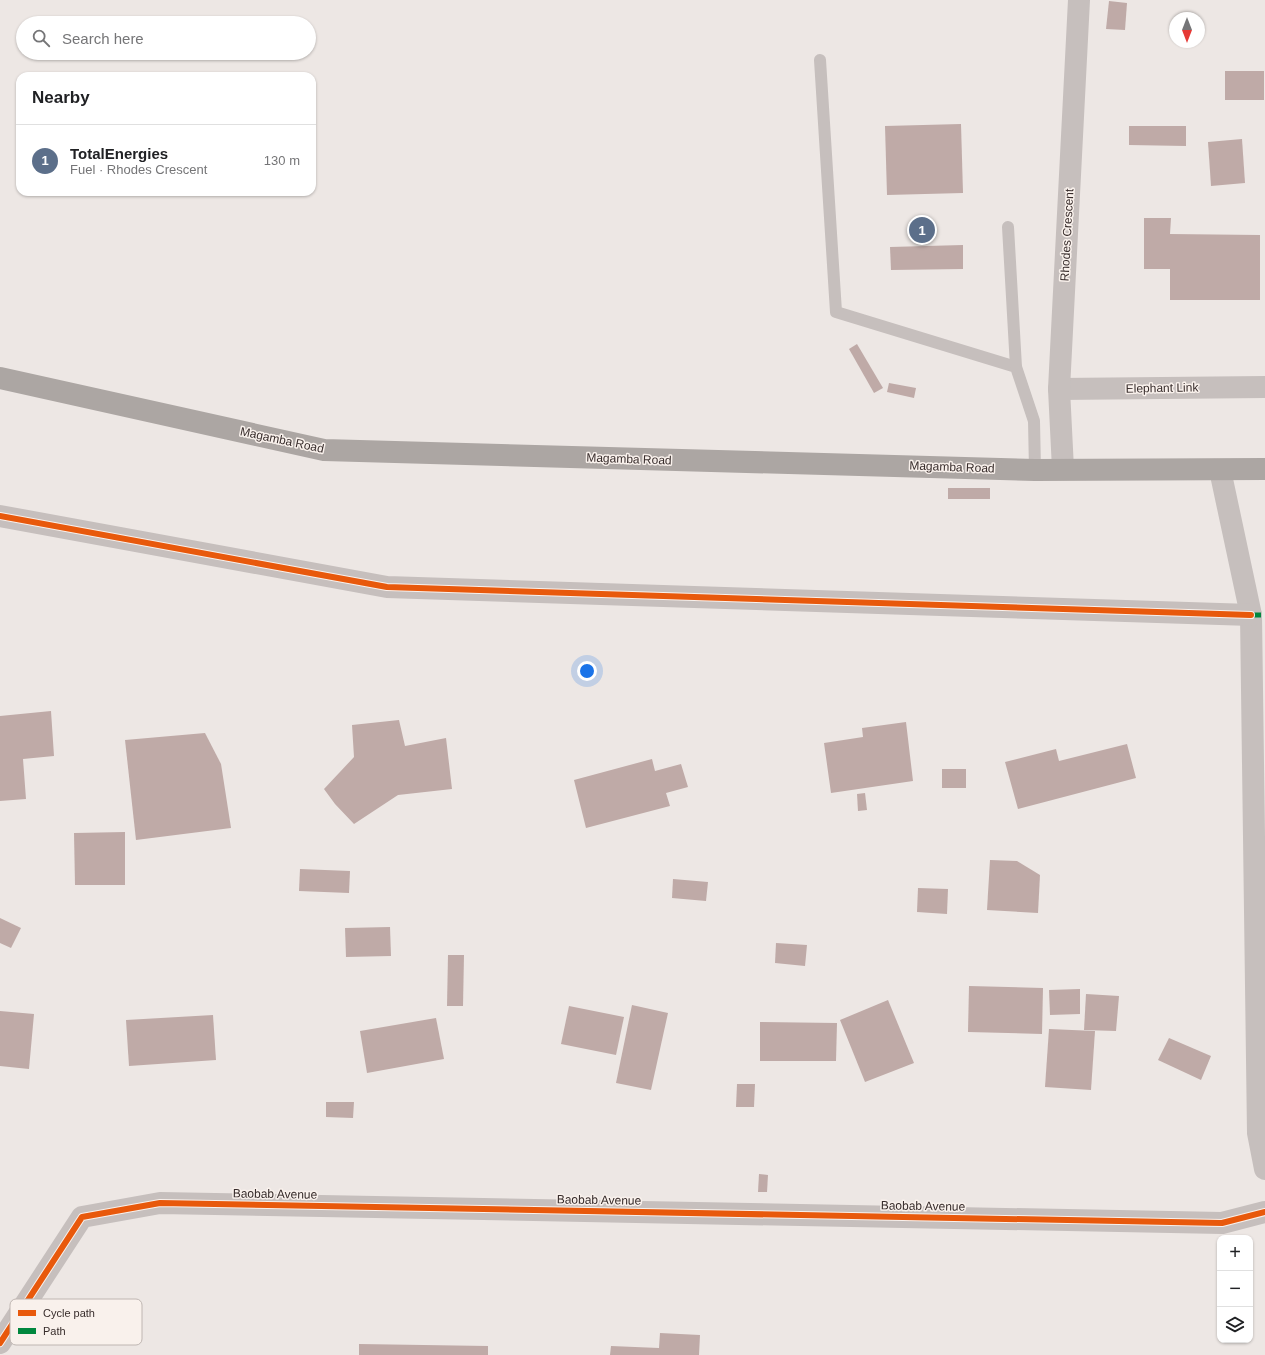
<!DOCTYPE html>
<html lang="en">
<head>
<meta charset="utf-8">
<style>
  :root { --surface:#fff; --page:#f2f2f2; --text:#202124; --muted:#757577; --line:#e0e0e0; --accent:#776d6c }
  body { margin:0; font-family:Arial,sans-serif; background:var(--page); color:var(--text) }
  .controls { position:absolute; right:12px; bottom:12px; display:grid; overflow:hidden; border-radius:8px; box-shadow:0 1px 3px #0004 }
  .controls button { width:36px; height:36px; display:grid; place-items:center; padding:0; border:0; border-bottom:1px solid var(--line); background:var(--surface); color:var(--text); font:20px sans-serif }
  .compass { position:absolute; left:1169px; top:12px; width:36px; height:36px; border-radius:50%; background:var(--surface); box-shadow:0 1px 3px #0004; rotate:180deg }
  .you { position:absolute; left:587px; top:671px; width:14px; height:14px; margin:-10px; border:3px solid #fff; border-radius:50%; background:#1a73e8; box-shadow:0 0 0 6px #1a73e833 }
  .badge { display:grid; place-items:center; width:26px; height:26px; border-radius:50%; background:var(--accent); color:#fff; font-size:13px; font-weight:700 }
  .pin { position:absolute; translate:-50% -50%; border:2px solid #fff; box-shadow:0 1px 4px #0006 }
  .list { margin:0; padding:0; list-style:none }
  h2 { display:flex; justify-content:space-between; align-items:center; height:52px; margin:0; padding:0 16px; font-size:17px }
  h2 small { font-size:13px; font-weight:400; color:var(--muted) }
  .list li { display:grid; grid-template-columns:26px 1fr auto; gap:12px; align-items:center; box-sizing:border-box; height:72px; padding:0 16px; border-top:1px solid var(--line) }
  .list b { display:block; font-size:15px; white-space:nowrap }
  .list p { margin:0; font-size:13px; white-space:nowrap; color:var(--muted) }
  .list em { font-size:13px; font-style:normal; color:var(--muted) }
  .icon { flex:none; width:22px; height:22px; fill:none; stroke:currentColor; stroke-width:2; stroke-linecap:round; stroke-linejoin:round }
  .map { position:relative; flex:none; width:1265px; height:1355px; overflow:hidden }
  .search { position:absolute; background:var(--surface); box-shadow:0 1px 3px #0004; left:16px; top:16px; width:300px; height:44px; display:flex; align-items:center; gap:10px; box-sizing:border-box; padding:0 14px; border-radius:22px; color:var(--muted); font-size:15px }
  .panel { position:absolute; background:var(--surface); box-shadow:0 1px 3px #0004; left:16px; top:72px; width:300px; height:124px; border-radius:12px }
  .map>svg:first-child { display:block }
</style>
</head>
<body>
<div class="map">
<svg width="1265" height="1355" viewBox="0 0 1265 1355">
  <rect width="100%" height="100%" fill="#ede7e4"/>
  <!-- building -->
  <g fill="#bfaaa7">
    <polygon points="1109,1 1127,3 1125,30 1106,29"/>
    <rect x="1225" y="71" width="39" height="29"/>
    <polygon points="961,124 963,193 887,195 885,126"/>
    <polygon points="1129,126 1186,126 1186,146 1129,145"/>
    <polygon points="1242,139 1245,183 1211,186 1208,142"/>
    <polygon points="1144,218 1171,218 1170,234 1260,235 1260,300 1170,300 1170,269 1144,269"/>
    <polygon points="963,245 963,269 891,270 890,247"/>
    <polygon points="857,344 883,388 874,393 849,349"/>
    <polygon points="889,383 916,388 914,398 887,392"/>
    <rect x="948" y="488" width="42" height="11"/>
    <polygon points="51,711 54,756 23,759 26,799 0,801 0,716"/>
    <polygon points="399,720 405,746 446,738 452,789 398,795 354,824 335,804 324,789 354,757 352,725"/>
    <polygon points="906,722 913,781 831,793 824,743 863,737 862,728"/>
    <polygon points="205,733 221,764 231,828 136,840 125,740"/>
    <polygon points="1127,744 1136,778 1018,809 1005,762 1056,749 1059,761"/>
    <polygon points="652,759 655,771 681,764 688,787 666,793 670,806 586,828 574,780"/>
    <rect x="942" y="769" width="24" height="19"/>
    <polygon points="865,793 867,810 858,811 857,794"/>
    <polygon points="125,832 125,885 75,885 74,833"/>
    <polygon points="990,860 1017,861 1040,875 1038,913 987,910"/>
    <polygon points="300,869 350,871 349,893 299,891"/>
    <polygon points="673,879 708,882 706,901 672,898"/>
    <polygon points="918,888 948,889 947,914 917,912"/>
    <polygon points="0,918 21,928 11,948 0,943"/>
    <polygon points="390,927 391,956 346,957 345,928"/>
    <polygon points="776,943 807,945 805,966 775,963"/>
    <polygon points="448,955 464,955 463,1006 447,1006"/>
    <polygon points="969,986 1043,988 1042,1034 968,1032"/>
    <polygon points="1080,989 1080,1014 1050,1015 1049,990"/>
    <polygon points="1086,994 1119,996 1116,1031 1084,1030"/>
    <polygon points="888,1000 914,1063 865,1082 840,1020"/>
    <polygon points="632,1005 668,1013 651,1090 616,1083"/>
    <polygon points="569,1006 624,1017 616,1055 561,1044"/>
    <polygon points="0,1011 34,1014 29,1069 0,1066"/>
    <polygon points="213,1015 216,1060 129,1066 126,1020"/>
    <polygon points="436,1018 444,1059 367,1073 360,1031"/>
    <polygon points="760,1022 837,1023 836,1061 760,1061"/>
    <polygon points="1049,1029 1095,1031 1091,1090 1045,1087"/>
    <polygon points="1169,1038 1211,1056 1201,1080 1158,1060"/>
    <polygon points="737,1084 755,1084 754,1107 736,1107"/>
    <polygon points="326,1102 354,1102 353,1118 326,1117"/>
    <polygon points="759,1174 768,1175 767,1192 758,1192"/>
    <polygon points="660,1333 700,1335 699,1355 610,1355 611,1346 659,1348"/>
    <polygon points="359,1344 488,1346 488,1355 359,1355"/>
  </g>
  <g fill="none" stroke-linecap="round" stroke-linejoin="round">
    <!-- lane -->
    <g stroke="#c6bfbd" stroke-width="12">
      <polyline points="820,60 836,312 1016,367 1034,421 1035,470"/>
      <polyline points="1008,227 1016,367"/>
    </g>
    <!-- street -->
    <g stroke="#c6bfbd" stroke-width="22">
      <polyline points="1059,389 1265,387"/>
      <polyline points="1063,469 1059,389 1079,0"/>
      <polyline points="1220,470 1251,615 1258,1133 1265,1169"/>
      <polyline points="0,516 387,587 1251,615"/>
      <polyline points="0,1343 82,1217 160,1203 1222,1223 1265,1212"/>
    </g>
    <!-- highway -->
    <polyline stroke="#aca6a3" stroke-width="22" points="0,378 324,450 1035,470 1265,469"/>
    <!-- quiet -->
    <polyline stroke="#00873e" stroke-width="5" stroke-dasharray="10 5" stroke-linecap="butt" points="1251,615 1265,615"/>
    <!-- cycleway casing -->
    <g stroke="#f9f1ec" stroke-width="8">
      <g id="cycleway">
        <polyline points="0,516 387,587 1251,615"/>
        <polyline points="0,1343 82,1217 160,1203 1222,1223 1265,1212"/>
      </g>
    </g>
    <!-- cycleway -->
    <use href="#cycleway" stroke="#e8590c" stroke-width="6"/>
  </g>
  <g text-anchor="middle" stroke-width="3" stroke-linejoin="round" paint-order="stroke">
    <!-- street labels -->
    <g font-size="12" fill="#372c2b" stroke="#f9f1ec">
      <text transform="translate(1067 235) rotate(-87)" y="4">Rhodes Crescent</text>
      <text transform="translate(1162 388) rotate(-1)" y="4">Elephant Link</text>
      <text transform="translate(282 440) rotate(12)" y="4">Magamba Road</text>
      <text transform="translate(629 459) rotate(2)" y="4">Magamba Road</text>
      <text transform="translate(952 467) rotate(2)" y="4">Magamba Road</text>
      <text transform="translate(275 1194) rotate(1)" y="4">Baobab Avenue</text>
      <text transform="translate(599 1200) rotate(1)" y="4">Baobab Avenue</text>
      <text transform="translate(923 1206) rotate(1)" y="4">Baobab Avenue</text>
    </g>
  </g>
  <!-- legend -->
  <rect x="10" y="1299" width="132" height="46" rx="6" fill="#f9f1ec" stroke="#bfb6b2" stroke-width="1"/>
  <rect x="18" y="1310" width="18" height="6" fill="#e8590c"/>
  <rect x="18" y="1328" width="18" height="6" fill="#00873e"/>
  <g font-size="11" fill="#372c2b">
    <text x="43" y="1317">Cycle path</text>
    <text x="43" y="1335">Path</text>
  </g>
</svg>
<div class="controls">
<button>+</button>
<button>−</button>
<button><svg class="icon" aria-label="layers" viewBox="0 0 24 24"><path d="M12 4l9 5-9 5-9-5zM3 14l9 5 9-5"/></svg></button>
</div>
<svg class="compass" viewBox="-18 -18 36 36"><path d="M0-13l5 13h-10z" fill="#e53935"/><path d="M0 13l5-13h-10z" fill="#757577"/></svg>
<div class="you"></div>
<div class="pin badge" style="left:922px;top:230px;background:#5c6f8a">1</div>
<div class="search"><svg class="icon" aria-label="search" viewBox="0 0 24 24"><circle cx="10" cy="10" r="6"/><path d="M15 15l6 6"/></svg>Search here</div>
<section class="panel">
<h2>Nearby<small></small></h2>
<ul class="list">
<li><span class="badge" style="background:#5c6f8a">1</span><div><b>TotalEnergies</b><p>Fuel · Rhodes Crescent</p></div><em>130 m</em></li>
</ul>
</section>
</div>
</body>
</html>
